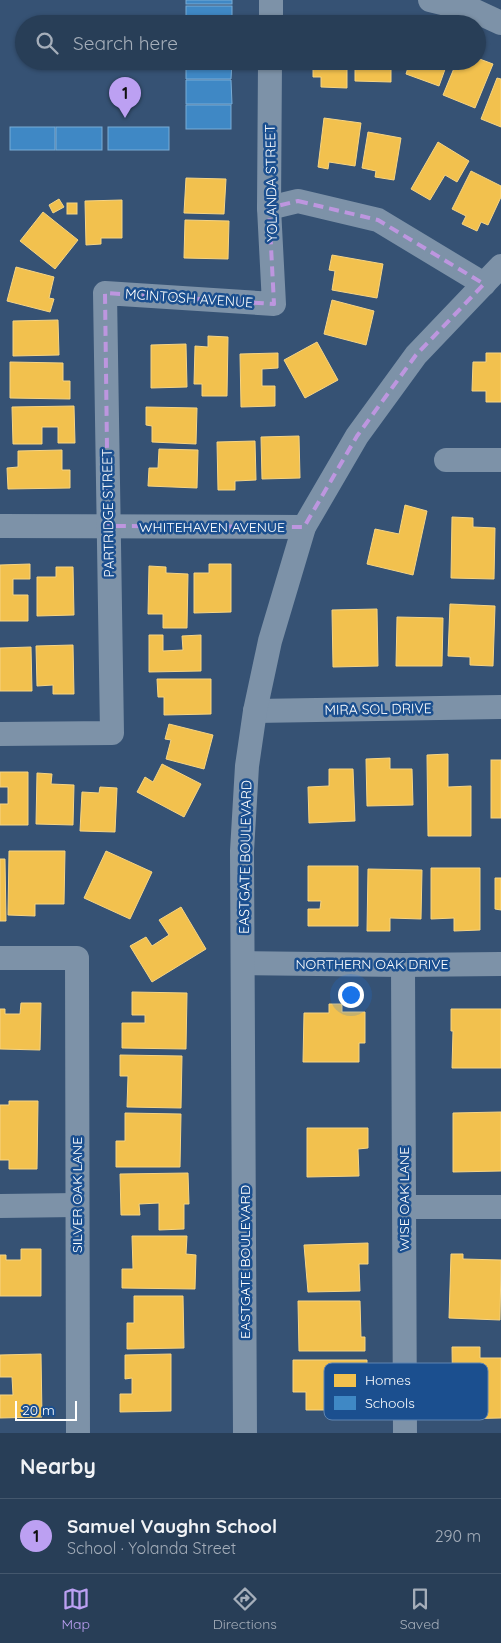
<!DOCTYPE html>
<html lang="en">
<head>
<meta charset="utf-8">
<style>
  :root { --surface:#283e57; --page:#30455d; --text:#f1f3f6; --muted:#a5aeba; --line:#44576d; --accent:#bca0f2 }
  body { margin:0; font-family:Quicksand,sans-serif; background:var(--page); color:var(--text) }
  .scale { position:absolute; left:15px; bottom:12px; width:62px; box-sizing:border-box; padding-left:5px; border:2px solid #fff; border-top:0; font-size:14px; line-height:18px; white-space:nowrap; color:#fff; -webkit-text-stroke:4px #1b4f8f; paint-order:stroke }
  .you { position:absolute; left:350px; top:994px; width:18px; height:18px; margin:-12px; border:4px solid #fff; border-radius:50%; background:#1a73e8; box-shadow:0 0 0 8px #1a73e833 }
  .badge { display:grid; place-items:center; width:32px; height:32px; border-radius:50%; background:var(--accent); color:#111; font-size:16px; font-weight:700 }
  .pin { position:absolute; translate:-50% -41px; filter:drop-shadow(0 1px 2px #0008) }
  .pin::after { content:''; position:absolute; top:26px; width:18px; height:15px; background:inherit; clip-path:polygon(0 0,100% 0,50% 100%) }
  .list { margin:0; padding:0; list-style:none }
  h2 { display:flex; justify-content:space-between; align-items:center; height:65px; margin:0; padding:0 20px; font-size:21px }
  h2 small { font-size:16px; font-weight:400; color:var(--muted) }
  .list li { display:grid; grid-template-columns:32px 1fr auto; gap:15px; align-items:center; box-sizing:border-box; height:75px; padding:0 20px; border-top:1px solid var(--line) }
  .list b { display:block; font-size:19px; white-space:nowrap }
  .list p { margin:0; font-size:16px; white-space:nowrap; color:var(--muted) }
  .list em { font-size:16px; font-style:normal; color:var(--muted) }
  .icon { flex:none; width:28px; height:28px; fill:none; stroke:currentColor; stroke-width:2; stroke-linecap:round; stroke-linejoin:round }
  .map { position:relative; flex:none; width:501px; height:1433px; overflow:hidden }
  .search { position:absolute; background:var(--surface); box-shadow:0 1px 4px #0004; left:15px; right:15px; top:15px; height:55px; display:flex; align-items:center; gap:12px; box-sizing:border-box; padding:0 18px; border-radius:28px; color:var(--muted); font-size:19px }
  .sheet { height:140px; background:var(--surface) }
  nav { display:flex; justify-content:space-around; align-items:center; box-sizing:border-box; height:70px; border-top:1px solid var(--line); background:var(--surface); font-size:14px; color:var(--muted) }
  nav a { display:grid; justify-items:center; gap:2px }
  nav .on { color:var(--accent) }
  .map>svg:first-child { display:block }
</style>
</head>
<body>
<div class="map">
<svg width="501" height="1433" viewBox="0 0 501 1433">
  <rect width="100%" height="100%" fill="#365274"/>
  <!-- homes -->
  <g fill="#f2c14e" stroke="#f6d483">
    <polygon points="477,58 493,64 475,108 443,95 457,61 477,61"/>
    <polygon points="313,61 347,61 347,88 321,87 321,77 313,77"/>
    <polygon points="355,61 391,61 391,82 355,81"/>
    <polygon points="410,61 448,61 439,86 406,74"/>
    <polygon points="497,78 501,79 501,127 481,119"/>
    <polygon points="324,118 361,123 355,166 329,162 328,169 318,167"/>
    <polygon points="368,132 401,138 394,180 375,177 376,171 362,168"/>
    <polygon points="438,142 469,161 457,182 445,175 430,200 411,189"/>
    <polygon points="471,171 501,186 501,197 488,225 481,222 477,231 462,224 466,216 452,209"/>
    <polygon points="186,178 226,179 224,214 184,213"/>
    <polygon points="59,199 64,207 53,213 49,205"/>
    <polygon points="122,200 122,238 101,238 101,244 86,245 85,201"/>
    <rect x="67" y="203" width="10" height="11"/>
    <polygon points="43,212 78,240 55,269 20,241"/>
    <polygon points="185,220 229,221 228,259 184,258"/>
    <polygon points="332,255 383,264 377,298 332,290 335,271 329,270"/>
    <polygon points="16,267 54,277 49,298 54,299 50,312 7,301"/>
    <polygon points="332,300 374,311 366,345 324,334"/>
    <polygon points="58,320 59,355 13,356 13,321"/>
    <polygon points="208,336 228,337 227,396 202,396 202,384 194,384 195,346 208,347"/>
    <polygon points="317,342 338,380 305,398 284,360"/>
    <polygon points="186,344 187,387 151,388 151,345"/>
    <polygon points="278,353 278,368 262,369 262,386 275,386 275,406 241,407 240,354"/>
    <polygon points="486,353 501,353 501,402 486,402 486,391 472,391 473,362 486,362"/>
    <polygon points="10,362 63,363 63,381 70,381 70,399 10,398"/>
    <polygon points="74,406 75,443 58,443 58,427 42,427 42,444 13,444 12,407"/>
    <polygon points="146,407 197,408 196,444 152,442 152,426 146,425"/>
    <polygon points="299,436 300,478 262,479 261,437"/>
    <polygon points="255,441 256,480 235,481 235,490 218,490 217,442"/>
    <polygon points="159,449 198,450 197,488 148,486 149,468 158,468"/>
    <polygon points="62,450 62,470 70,470 70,488 8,489 7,468 18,467 18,451"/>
    <polygon points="405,505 427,511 413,575 367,564 375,529 399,534"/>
    <polygon points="452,517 473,518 473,527 495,528 494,579 451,578"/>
    <polygon points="30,564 30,579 13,579 13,595 28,595 28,621 0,621 0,565"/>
    <polygon points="209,564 231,564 231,612 194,613 194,573 209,573"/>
    <polygon points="149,566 166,567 166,573 188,574 187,628 163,628 163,614 148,614"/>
    <polygon points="56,567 73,567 74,615 37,616 37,577 56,577"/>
    <polygon points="450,604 495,606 493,666 470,665 470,657 448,656"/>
    <polygon points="377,609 378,666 333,667 332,610"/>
    <polygon points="397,617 443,618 442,666 396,666"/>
    <polygon points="149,635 163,635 163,651 183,650 182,636 201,635 201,671 149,672"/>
    <polygon points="73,645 74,694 53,694 53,685 37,686 36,646"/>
    <polygon points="31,647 32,691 0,691 0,648"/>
    <polygon points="157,679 211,679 211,714 164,715 164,697 158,697"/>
    <polygon points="169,724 213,735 204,769 166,759 171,740 165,739"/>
    <polygon points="448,754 448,787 471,786 471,836 428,836 427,755"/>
    <polygon points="390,758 390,769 412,769 413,805 367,806 366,759"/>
    <rect x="491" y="760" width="10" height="58"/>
    <polygon points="162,764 201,784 184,817 137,792 145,777 153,782"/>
    <polygon points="329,769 353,769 355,821 309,823 308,787 329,786"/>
    <polygon points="0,772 28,772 28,825 0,825 0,804 8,804 8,787 0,787"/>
    <polygon points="37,773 52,774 51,784 74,785 73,825 36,824"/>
    <polygon points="100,787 117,788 115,832 80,831 82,792 99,793"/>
    <polygon points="9,851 65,851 64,904 35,904 35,916 8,915"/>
    <polygon points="106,851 152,872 130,919 84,898"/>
    <polygon points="0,859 5,859 6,921 0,921"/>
    <polygon points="308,866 358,866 358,926 308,926 308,909 320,909 321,901 308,901"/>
    <polygon points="431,868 480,868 480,930 454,931 454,918 431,919"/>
    <polygon points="368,869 422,870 421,919 390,918 390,931 367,931"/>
    <polygon points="495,878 501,878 501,910 495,909"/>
    <polygon points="181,907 206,949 152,982 130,946 146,937 152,946 169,935 159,920"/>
    <polygon points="132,992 187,993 186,1049 122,1048 122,1023 145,1023 145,1015 132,1015"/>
    <polygon points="21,1003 41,1003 40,1050 0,1049 0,1009 5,1009 5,1014 20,1014"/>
    <polygon points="329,1004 342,1004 342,1012 365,1012 365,1043 359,1043 359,1062 303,1062 304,1013 329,1013"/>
    <polygon points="451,1009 501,1009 501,1068 452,1068 453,1031 451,1031"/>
    <polygon points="120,1055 182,1056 181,1108 127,1107 128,1076 120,1076"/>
    <polygon points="9,1101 38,1101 37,1169 9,1169 9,1160 0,1160 0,1105 9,1105"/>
    <polygon points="501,1112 501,1171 453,1172 453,1113"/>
    <polygon points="125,1113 181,1114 180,1167 116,1167 116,1141 125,1141"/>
    <polygon points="307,1128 368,1128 368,1148 358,1149 359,1176 307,1177"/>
    <polygon points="188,1173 189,1204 184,1204 184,1229 159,1230 159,1203 139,1204 140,1215 121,1215 120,1174"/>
    <polygon points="132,1236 187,1236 186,1254 196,1255 195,1289 122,1288 122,1269 133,1269"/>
    <polygon points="368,1243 368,1264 359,1264 360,1291 308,1292 304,1245"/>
    <polygon points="21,1249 41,1249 41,1296 0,1296 0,1255 6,1255 6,1260 21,1260"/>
    <polygon points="451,1254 463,1254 463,1259 501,1260 500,1320 449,1318"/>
    <polygon points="134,1296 183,1296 184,1348 127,1349 127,1323 134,1323"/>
    <polygon points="298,1301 360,1301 361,1337 365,1337 365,1351 299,1351"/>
    <polygon points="452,1347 480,1347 480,1358 501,1358 501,1418 453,1419"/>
    <polygon points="41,1354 42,1417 0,1418 0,1395 13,1395 12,1377 0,1377 0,1355"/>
    <polygon points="171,1354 171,1411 120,1412 120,1394 132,1394 132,1378 125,1379 125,1355"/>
    <polygon points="293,1360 367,1360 367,1396 364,1396 364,1410 306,1410 306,1392 293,1392"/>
  </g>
  <!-- schools -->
  <g fill="#3f88c5" stroke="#79acd6">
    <rect x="186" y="0" width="46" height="4"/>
    <rect x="186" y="6" width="46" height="18"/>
    <polygon points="186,61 232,61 231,79 186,79"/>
    <polygon points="186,80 231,80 232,104 186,104"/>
    <rect x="186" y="105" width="45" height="24"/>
    <rect x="10" y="127" width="45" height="23"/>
    <rect x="56" y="127" width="46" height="23"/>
    <rect x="108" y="127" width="61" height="23"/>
  </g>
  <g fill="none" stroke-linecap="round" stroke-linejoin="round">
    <!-- minor -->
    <g stroke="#7d92a8" stroke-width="24">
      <polyline points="430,0 475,11 501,23"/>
      <polyline points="271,24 271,0"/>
      <polyline points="269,208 298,201 378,220 484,284"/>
      <polyline points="446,460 501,460"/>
      <polyline points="0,526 304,527"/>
      <polyline points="255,711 501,707"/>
      <polyline points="0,734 112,733 105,293 274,304 269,208 270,61"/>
      <polyline points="0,958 77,958 78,1433"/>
      <polyline points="243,963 403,965 501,964"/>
      <polyline points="403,965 405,1433"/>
      <polyline points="0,1206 77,1205"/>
      <polyline points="404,1207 501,1207"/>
      <polyline points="245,1433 242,851 247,766 255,711 270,641 304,527 357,436 416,355 501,266"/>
    </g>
  </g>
  <!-- marked area -->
  <path fill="none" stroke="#bd96df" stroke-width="4" stroke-dasharray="10 6" stroke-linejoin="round" d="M298,201L378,220L484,284L416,355L357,436L304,527L108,526L105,293L274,304L269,208Z"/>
  <g text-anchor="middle" stroke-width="5" stroke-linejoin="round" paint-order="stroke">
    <!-- street labels -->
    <g font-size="14" fill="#fff" stroke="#1b4f8f">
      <text transform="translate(271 183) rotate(-91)" y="5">YOLANDA STREET</text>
      <text transform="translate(189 298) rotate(4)" y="5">MCINTOSH AVENUE</text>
      <text transform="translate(108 513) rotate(-91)" y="5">PARTRIDGE STREET</text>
      <text x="212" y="532">WHITEHAVEN AVENUE</text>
      <text transform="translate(378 709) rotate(-1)" y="5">MIRA SOL DRIVE</text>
      <text transform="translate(245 857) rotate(-89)" y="5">EASTGATE BOULEVARD</text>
      <text x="372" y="969">NORTHERN OAK DRIVE</text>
      <text transform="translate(77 1195) rotate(-90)" y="5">SILVER OAK LANE</text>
      <text transform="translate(404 1199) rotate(-90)" y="5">WISE OAK LANE</text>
      <text transform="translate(245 1262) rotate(-90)" y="5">EASTGATE BOULEVARD</text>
    </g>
  </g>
  <!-- legend -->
  <rect x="324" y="1363" width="164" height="57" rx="8" fill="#1b4f8f" stroke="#5f84b1" stroke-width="1"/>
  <rect x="334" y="1374" width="22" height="13" fill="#f2c14e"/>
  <rect x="334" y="1396" width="22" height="14" fill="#3f88c5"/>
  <g font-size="14" fill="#fff">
    <text x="365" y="1385">Homes</text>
    <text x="365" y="1408">Schools</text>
  </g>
</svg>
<div class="scale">20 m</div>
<div class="you"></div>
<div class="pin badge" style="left:125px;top:118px">1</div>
<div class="search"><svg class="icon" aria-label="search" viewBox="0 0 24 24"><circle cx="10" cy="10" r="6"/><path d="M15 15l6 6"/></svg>Search here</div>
</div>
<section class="sheet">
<h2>Nearby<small></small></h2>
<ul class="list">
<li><span class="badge">1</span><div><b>Samuel Vaughn School</b><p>School · Yolanda Street</p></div><em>290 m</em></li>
</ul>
</section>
<nav>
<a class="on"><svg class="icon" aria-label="map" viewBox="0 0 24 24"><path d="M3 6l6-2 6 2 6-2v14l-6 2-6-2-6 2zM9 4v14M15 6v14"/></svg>Map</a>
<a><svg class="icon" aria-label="directions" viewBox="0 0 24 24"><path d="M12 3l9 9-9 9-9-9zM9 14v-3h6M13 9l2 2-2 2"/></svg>Directions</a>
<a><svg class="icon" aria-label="saved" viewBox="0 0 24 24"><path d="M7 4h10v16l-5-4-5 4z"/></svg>Saved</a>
</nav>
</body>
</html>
